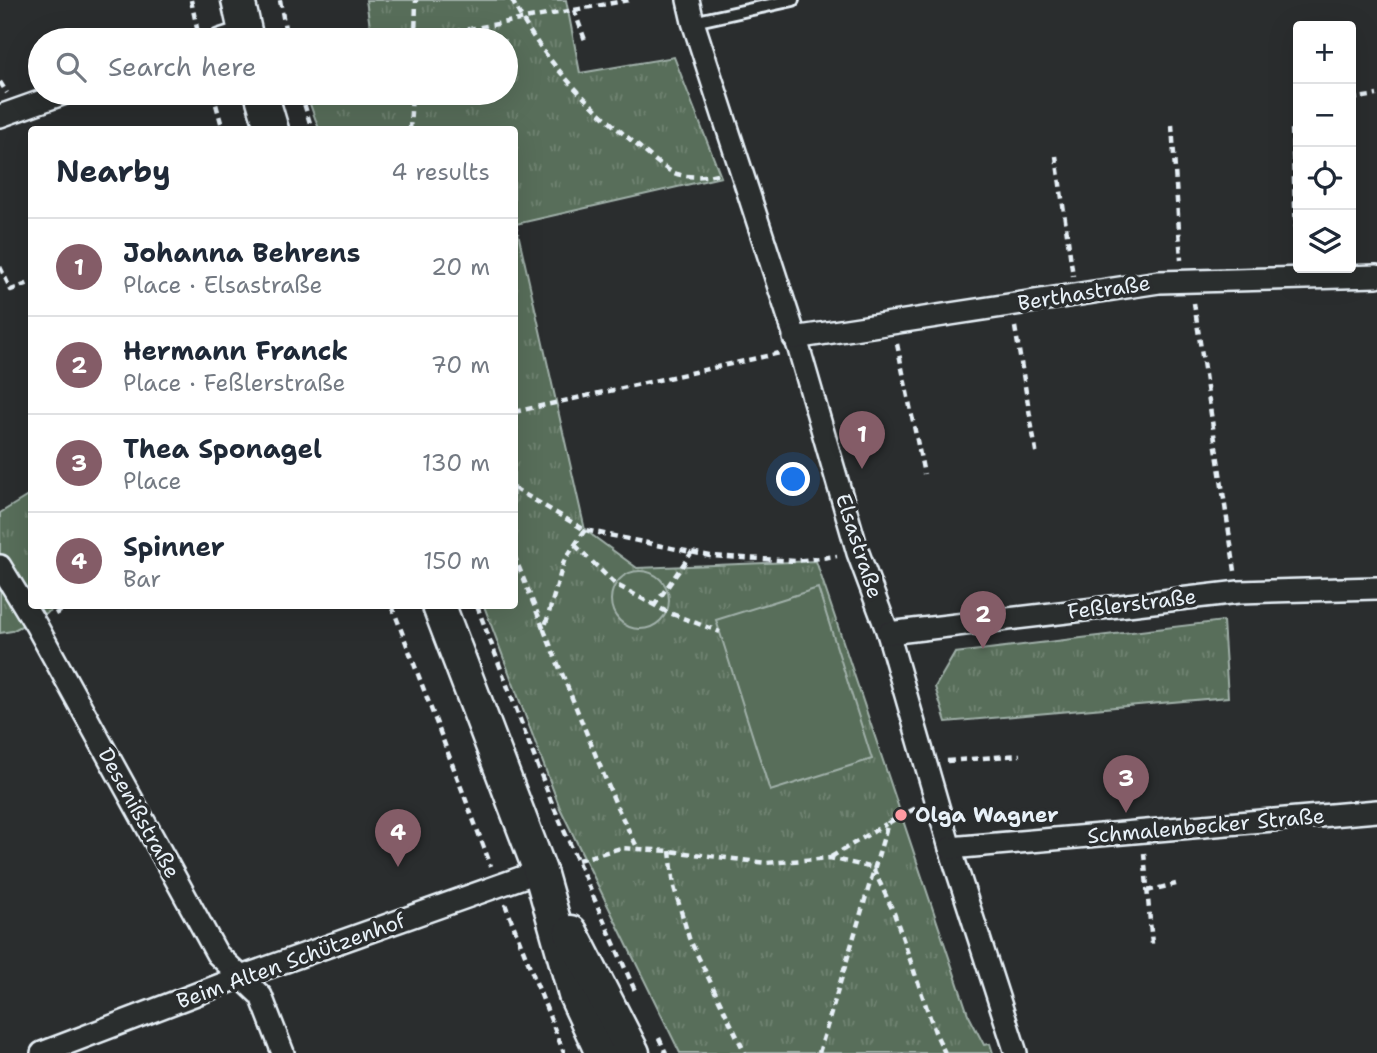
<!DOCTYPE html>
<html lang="en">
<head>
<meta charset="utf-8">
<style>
  :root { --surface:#fff; --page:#f2f2f3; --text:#1f2937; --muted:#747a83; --line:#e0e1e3; --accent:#845c67 }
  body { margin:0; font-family:"Shantell Sans",sans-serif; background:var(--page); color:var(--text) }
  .controls { position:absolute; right:21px; top:21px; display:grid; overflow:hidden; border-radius:7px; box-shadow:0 7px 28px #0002 }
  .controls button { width:63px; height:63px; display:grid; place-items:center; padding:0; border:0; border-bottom:2px solid var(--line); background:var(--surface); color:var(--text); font:35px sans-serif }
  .you { position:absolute; left:794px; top:480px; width:24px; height:24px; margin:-18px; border:5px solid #fff; border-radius:50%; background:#1a73e8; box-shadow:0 0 0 10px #1a73e833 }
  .badge { display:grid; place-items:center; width:46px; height:46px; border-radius:50%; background:var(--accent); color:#fff; font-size:23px; font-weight:700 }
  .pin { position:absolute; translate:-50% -58px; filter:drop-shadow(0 2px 4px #0008) }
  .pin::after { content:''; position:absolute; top:37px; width:24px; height:21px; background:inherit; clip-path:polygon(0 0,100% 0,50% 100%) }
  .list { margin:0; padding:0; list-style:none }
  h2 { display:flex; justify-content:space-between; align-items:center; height:91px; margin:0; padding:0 28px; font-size:30px }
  h2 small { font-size:23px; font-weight:400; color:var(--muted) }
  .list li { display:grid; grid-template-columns:46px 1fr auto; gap:21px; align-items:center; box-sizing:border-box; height:98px; padding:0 28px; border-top:2px solid var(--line) }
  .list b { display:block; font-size:26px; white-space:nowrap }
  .list p { margin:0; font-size:23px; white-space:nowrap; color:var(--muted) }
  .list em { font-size:23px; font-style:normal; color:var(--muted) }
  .icon { flex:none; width:38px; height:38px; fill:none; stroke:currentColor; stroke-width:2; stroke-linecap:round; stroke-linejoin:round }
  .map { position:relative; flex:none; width:1377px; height:1053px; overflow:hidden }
  .search { position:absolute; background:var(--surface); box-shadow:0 7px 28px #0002; left:28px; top:28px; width:490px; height:77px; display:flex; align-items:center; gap:18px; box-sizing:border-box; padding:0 24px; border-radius:38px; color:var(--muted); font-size:26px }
  .panel { position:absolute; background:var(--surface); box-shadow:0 7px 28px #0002; left:28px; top:126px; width:490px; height:483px; border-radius:7px }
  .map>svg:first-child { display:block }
</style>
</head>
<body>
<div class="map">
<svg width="1377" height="1053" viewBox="0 0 1377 1053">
  <defs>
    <pattern id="grass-tufts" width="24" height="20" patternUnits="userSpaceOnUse" patternTransform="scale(1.75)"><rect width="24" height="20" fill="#586e5a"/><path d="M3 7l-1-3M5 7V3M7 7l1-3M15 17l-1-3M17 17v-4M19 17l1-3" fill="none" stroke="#708372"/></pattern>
  </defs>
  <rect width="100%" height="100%" fill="#2a2d2e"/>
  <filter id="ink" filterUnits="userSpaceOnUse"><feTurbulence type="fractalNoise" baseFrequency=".0143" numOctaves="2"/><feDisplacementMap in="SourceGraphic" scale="14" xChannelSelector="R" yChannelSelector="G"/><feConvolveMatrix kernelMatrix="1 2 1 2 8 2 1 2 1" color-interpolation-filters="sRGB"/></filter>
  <g filter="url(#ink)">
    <!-- grass -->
    <g fill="url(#grass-tufts)" stroke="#a0b0a9" stroke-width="2">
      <polygon points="366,0 566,0 580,73 674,57 721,177 516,224 585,530 637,568 816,561 968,1014 984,1045 990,1044 993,1053 680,1053 560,808 484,606 514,606 514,130 319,129 306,93 506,93 506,40 372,40"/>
      <polygon points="31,494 32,606 59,606 12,631 0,633 0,513"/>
      <polygon points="1223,621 1228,697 946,722 935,687 955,653"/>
    </g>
    <!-- pitch -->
    <g fill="#586e5a" stroke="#a0b0a9" stroke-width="2">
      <circle cx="640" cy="600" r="29"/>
      <polygon points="818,588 872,759 770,791 716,620"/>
    </g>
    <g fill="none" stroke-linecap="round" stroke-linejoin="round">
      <!-- service casing -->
      <g stroke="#e8f1f8" stroke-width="16">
        <polyline id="service" points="693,22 793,0"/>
      </g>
      <!-- minor casing -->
      <g stroke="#e8f1f8" stroke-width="26">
        <g id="minor">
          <polyline points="688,0 693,22 799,349 858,553 888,633 950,848 1016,1053"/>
          <polyline points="220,40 245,32"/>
          <polyline points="0,116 65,93"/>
          <polyline points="794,338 1159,282 1377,276"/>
          <polyline points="0,566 36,625 217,954 261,996 283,1053"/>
          <polyline points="888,633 1239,592 1377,588"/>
          <polyline points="950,848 1377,811"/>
          <polyline points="42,1053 241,977 540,871"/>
        </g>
      </g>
      <!-- secondary casing -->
      <g stroke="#e8f1f8" stroke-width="37">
        <g id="secondary">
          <polyline points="238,0 247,40"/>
          <polyline points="261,93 272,130"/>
          <polyline points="439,606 540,871 575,995 602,1053"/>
          <polyline points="571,932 633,1053"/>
        </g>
      </g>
      <!-- path -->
      <g stroke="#e8f1f8" stroke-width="4.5" stroke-dasharray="7 5" stroke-linecap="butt">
        <polyline points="191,0 198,33"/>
        <polyline points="280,0 287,40"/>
        <path d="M512,0C541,59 588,105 638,146C649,155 663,169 677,174C690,178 708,177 720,173"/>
        <polyline points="574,10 585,40"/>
        <polyline points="415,39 416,0"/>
        <polyline points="409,40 629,0"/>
        <polyline points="0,82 7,93"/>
        <polyline points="213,93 223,130"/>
        <polyline points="301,93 312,130"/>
        <polyline points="1351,99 1377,95"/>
        <polyline points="1172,125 1181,260"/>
        <polyline points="410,130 412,93"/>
        <polyline points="1056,156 1073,276"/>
        <polyline points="1297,256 1292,126 1298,123"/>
        <polyline points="0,267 11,290 32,282"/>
        <polyline points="1194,303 1235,571"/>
        <polyline points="1015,327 1037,457"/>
        <polyline points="897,344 924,474"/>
        <polyline points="514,412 780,353"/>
        <polyline points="514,488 585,530 710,556 796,561 837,556"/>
        <polyline points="585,530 564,561 544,630 617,807 638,849"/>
        <polyline points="575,545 615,584 667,612 720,632"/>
        <polyline points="514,555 544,630"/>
        <polyline points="126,606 127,607"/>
        <polyline points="392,606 491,866"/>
        <polyline points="477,606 551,801 636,993"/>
        <polyline points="654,606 692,552"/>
        <polyline points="55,614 69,606"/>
        <polyline points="947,761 1020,755"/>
        <polyline points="670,851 674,887 689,938 745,1053"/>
        <polyline points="1144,853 1152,944"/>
        <polyline points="831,857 886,824"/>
        <polyline points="578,860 621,848 670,851 766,863 830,858 873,868 894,913 935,1032 945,1053"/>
        <polyline points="1147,891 1176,884"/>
        <polyline points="505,904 564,1053"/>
        <polyline points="659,1038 666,1053"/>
        <polyline points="819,1053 888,823 916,808"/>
      </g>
      <!-- service -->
      <use href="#service" stroke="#2a2d2e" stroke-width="10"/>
      <!-- minor -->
      <use href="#minor" stroke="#2a2d2e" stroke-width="21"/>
      <!-- secondary -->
      <use href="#secondary" stroke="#2a2d2e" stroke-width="32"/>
    </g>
  </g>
  <!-- markers -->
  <circle fill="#ff9aa2" stroke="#2a2d2e" stroke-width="2.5" cx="901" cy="815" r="7"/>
  <g text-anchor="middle" stroke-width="7" stroke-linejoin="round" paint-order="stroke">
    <!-- street labels -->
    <g font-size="21" fill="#e8f1f8" stroke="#2a2d2e">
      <text transform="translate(1084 293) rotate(-9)" y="7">Berthastraße</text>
      <text transform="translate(859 546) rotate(72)" y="7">Elsastraße</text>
      <text transform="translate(1132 604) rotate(-7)" y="7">Feßlerstraße</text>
      <text transform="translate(139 813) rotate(61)" y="7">Desenißstraße</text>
      <text transform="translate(1206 826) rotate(-5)" y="7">Schmalenbecker Straße</text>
      <text transform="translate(291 961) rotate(-20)" y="7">Beim Alten Schützenhof</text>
    </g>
    <!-- poi labels -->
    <g font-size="21" font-weight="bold" fill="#e8f1f8" stroke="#2a2d2e" text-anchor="start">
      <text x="915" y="822">Olga Wagner</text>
    </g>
  </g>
</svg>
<div class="controls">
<button>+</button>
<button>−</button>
<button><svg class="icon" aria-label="locate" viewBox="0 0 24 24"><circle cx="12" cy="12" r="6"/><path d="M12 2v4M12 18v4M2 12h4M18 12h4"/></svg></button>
<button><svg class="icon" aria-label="layers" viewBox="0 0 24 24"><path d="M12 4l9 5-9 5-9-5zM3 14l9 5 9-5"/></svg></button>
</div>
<div class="you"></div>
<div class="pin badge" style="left:862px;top:469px">1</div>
<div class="pin badge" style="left:983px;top:649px">2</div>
<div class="pin badge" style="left:1126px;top:813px">3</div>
<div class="pin badge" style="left:398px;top:867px">4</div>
<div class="search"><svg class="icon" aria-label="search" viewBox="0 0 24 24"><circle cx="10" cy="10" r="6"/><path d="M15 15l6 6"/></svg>Search here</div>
<section class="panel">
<h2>Nearby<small>4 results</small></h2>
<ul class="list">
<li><span class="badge">1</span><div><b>Johanna Behrens</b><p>Place · Elsastraße</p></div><em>20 m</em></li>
<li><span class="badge">2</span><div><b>Hermann Franck</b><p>Place · Feßlerstraße</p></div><em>70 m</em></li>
<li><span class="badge">3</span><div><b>Thea Sponagel</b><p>Place</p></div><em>130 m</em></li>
<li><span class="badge">4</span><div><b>Spinner</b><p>Bar</p></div><em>150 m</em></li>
</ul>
</section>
</div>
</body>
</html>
